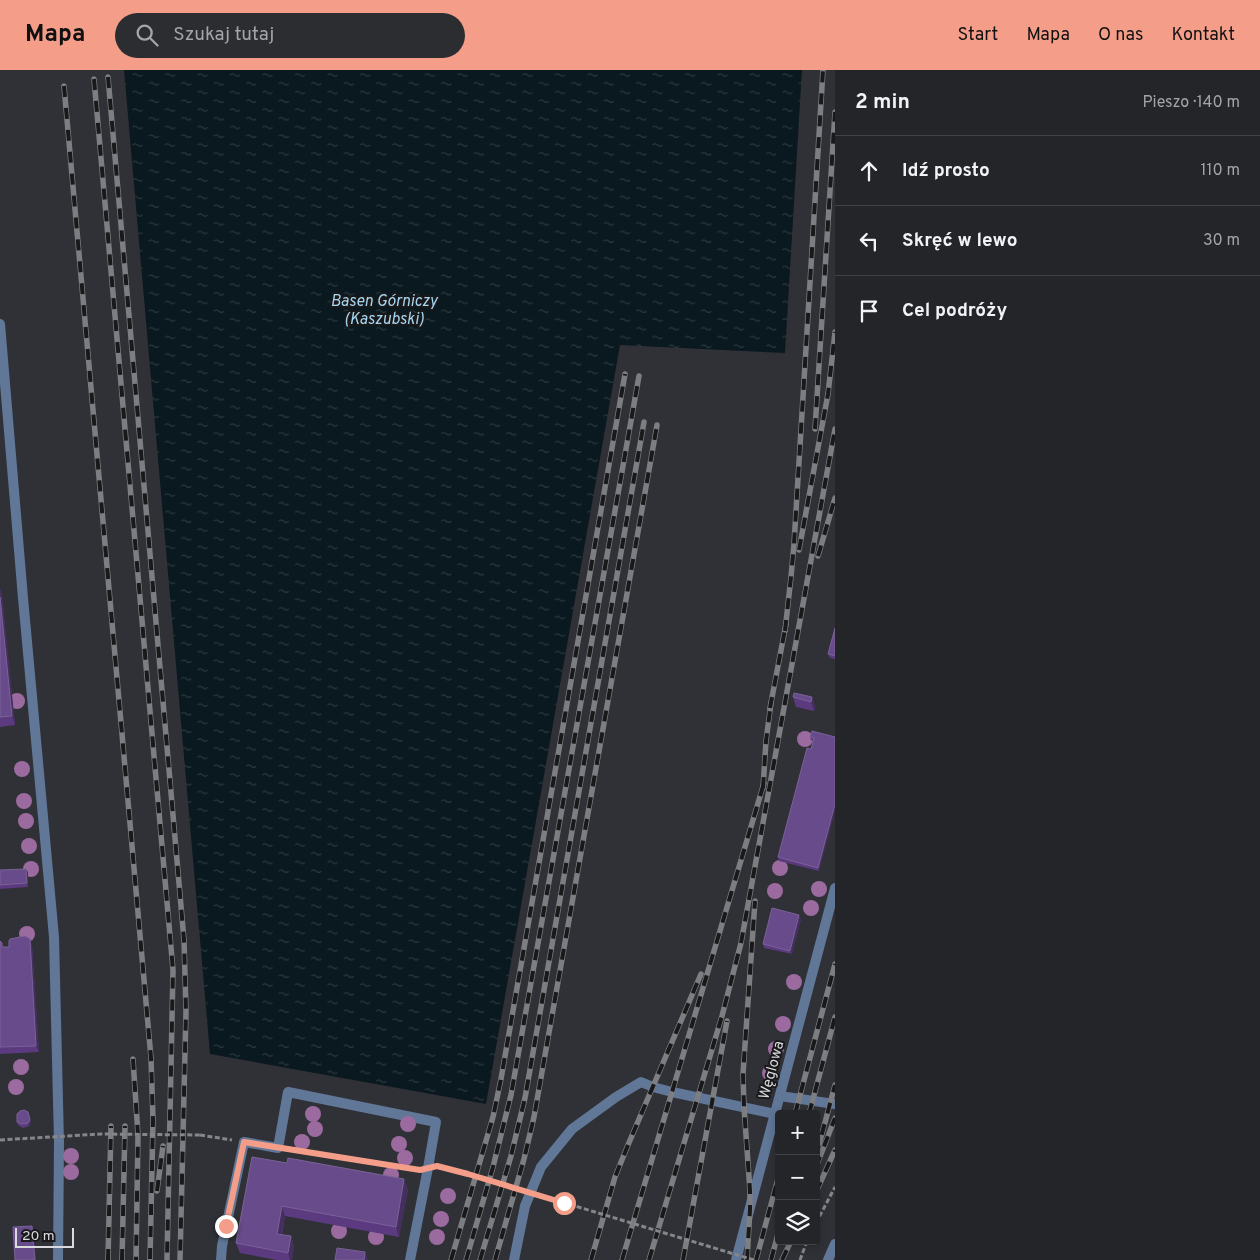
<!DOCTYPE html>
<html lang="pl">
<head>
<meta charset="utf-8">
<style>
  :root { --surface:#242528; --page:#2c2d30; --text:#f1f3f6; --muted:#a3a5a8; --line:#414245; --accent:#f49e89 }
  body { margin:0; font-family:Overpass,sans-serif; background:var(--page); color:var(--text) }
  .controls { position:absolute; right:15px; bottom:15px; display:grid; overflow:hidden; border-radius:5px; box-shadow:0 2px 8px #0003 }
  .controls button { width:45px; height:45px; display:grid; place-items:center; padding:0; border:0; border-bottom:1px solid var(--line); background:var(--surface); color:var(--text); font:25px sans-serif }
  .scale { position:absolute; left:15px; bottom:12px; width:59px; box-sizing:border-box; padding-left:5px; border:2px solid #d9dadd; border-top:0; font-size:14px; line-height:18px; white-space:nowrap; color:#d9dadd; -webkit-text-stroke:4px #19191b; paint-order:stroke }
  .stop { position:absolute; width:15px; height:15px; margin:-11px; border:4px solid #f49e89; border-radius:50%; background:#fff }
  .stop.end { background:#f49e89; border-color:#fff; box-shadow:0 1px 5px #0008 }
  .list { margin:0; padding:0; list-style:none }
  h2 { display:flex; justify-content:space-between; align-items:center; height:65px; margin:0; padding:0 20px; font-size:21px }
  h2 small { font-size:16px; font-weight:400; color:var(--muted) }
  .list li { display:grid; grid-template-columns:32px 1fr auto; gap:15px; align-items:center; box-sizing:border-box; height:70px; padding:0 20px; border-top:1px solid var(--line) }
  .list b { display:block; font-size:19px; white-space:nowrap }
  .list em { font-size:16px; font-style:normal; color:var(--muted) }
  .icon { flex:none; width:28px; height:28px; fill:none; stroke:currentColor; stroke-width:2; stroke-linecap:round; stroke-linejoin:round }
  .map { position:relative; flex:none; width:835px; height:1190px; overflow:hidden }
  header { display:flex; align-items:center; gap:30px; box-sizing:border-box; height:70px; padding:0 25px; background:var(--accent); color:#111 }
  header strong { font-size:24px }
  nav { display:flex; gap:28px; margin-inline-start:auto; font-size:18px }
  .search { width:350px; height:45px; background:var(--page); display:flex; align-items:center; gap:12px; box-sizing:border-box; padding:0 18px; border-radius:28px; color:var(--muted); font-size:19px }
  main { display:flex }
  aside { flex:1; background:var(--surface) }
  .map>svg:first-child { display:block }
</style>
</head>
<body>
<header>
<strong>Mapa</strong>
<div class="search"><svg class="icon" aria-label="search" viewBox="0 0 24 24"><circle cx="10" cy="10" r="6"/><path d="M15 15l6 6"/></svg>Szukaj tutaj</div>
<nav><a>Start</a><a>Mapa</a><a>O nas</a><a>Kontakt</a></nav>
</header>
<main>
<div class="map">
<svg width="835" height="1190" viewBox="0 0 835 1190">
  <defs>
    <pattern id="water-ripples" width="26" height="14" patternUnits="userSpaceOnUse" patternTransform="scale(1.25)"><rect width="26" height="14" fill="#0a181f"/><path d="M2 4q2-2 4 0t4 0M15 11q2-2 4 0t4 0" fill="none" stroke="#2d393f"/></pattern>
  </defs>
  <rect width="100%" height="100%" fill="#303136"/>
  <!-- water -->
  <polygon fill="url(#water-ripples)" points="124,0 802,0 785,283 620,275 486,1034 210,984"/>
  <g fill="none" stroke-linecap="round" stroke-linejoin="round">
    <!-- path -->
    <g stroke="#85868a" stroke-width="3" stroke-dasharray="5 2.5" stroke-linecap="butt">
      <polyline points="200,1065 232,1070"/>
      <polyline points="290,1080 413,1099"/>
      <polyline points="441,1097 469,1104"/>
      <polyline points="816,1153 835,1117"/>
      <polyline points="800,1190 807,1171"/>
    </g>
    <!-- lane -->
    <g stroke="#607797" stroke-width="10">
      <polyline points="0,254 23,528 54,867 59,1072 58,1190"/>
      <polyline points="780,1026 835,1034"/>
      <polyline points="221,1190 222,1176 244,1072 278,1078 288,1022 436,1052 428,1098 410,1190"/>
      <polyline points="514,1190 525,1136 541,1097 572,1059 616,1027 641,1012 653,1017 672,1022 775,1044"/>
      <polyline points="736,1190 835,818"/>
      <polyline points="828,1190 835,1174"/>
    </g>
    <!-- rail casing -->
    <g stroke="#7d7e82" stroke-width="5.5">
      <g id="rail">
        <polyline points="108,7 184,870 186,941 180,1190"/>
        <polyline points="94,9 173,900 167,1190"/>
        <polyline points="64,16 151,988 153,1050 150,1190"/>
        <polyline points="815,359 835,42"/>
        <polyline points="799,480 828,324 835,262"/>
        <polyline points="818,486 835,428"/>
        <polyline points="785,561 791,507 794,474 823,0"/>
        <polyline points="770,638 786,554"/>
        <polyline points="763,718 766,671 771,633"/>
        <polyline points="133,989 138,1065 136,1190"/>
        <polyline points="795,1044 835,894"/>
        <polyline points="809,1044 835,947"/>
        <polyline points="816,1086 835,1015"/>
        <polyline points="816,1097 835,1048"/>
        <polyline points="157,1121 163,1076"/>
        <polyline points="816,1122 835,1080"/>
        <polyline points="108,1190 111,1056"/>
        <polyline points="122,1190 125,1056"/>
        <polyline points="451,1190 493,1047 501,1009 625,304"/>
        <polyline points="466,1190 493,1097 511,1025 639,306"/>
        <polyline points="480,1190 511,1086 525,1028 644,352"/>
        <polyline points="495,1190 524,1089 534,1047 657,355"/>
        <polyline points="591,1190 615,1107 628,1075 701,904"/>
        <polyline points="622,1190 764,713"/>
        <polyline points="649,1190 722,946 741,873 835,359"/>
        <polyline points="683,1190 727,951"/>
        <polyline points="747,1190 750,1139 750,1121 744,1037 743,1004 755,831"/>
        <polyline points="756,1190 779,1105"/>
        <polyline points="771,1190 779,1160"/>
        <polyline points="782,1190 791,1171"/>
      </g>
    </g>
    <!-- rail -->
    <use href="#rail" stroke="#19191b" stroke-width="4" stroke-dasharray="11" stroke-linecap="butt"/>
    <!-- path-bridge -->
    <g stroke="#85868a" stroke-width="3" stroke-dasharray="5 2.5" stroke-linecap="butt">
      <polyline points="0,1070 101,1064 200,1065"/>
      <polyline points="469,1104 754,1190"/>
    </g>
  </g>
  <!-- trees -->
  <g fill="#9b6ba0">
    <circle cx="17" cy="631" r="8"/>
    <circle cx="805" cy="669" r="8"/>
    <circle cx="22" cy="699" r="8"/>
    <circle cx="24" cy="731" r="8"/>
    <circle cx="26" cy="751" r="8"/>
    <circle cx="29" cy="776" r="8"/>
    <circle cx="780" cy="798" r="8"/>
    <circle cx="31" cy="799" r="8"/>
    <circle cx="819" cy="819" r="8"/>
    <circle cx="775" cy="821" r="8"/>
    <circle cx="811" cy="838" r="8"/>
    <circle cx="27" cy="864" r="8"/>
    <circle cx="794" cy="912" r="8"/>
    <circle cx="783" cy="954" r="8"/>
    <circle cx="776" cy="979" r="8"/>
    <circle cx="21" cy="997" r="8"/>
    <circle cx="770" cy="1003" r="8"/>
    <circle cx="16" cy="1017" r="8"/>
    <circle cx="313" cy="1044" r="8"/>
    <circle cx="408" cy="1054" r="8"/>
    <circle cx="315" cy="1059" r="8"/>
    <circle cx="302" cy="1072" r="8"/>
    <circle cx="399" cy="1074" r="8"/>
    <circle cx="71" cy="1086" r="8"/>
    <circle cx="405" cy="1088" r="8"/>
    <circle cx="71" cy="1102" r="8"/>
    <circle cx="391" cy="1105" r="8"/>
    <circle cx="448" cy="1126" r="8"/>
    <circle cx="441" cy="1149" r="8"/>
    <circle cx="339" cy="1161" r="8"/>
    <circle cx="376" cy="1167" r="8"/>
    <circle cx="437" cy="1167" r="8"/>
  </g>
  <!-- wall -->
  <g fill="#5b3a80">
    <polygon points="0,519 2,526 15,655 0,657"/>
    <polygon points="835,558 835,589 830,588 828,584"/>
    <polygon points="793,627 812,627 815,637 814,641 796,637"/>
    <polygon points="810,667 835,667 819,801 779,791 778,787 813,671 811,670"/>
    <polygon points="0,800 28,802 28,817 0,819"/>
    <polygon points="801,849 792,884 764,878 763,874"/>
    <polygon points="30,869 32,876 39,982 0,984 0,871 3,877 9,877"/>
    <polygon points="28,1042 31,1053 29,1056 23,1058 18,1055 17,1052"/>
    <polygon points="252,1087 408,1119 399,1167 285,1146 282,1165 291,1166 294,1176 292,1190 277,1190 240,1183 236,1173"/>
  </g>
  <!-- shaded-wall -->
  <g fill="#442f5e">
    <polygon points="0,519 2,526 15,655 12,646 0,527"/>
    <polygon points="812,627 815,637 814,641 811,632"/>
    <polygon points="835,734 835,742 819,801 818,798"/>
    <polygon points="26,799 28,802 28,817 27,813"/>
    <polygon points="799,845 801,849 792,884 790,881"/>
    <polygon points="30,869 32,876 39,982 36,976"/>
    <polygon points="28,1042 31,1053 29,1056 28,1053"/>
    <polygon points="404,1109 408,1119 399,1167 396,1157"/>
    <polygon points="282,1136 285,1146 280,1173 277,1164"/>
    <polygon points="32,1156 33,1159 36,1190 35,1190"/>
    <polygon points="291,1166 294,1176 292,1190 290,1190 288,1183"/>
    <polygon points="365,1182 368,1189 368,1190 364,1190"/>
  </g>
  <!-- building -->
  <g fill="#684b8a" stroke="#7a6297">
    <polygon points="0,527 12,646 0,647"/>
    <polygon points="835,558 835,586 828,584"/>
    <polygon points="794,623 812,627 811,632 793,627"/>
    <polygon points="812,661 835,667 835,734 818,798 778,787 807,678 811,679 814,668 810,667"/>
    <polygon points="26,799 27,813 0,815 0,800"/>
    <polygon points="772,838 799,845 790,881 763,874"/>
    <polygon points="25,866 30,869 36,976 0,977 0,871 2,873 2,877 9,877 9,871 10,869"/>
    <polygon points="24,1040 28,1042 30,1050 28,1053 22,1054 17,1052 17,1044 20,1041"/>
    <polygon points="252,1087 287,1093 288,1088 404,1109 396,1157 282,1136 277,1164 291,1166 288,1183 236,1173"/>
    <polygon points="32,1156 35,1190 15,1190 13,1157"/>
    <polygon points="337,1178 365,1182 364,1190 335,1190"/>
  </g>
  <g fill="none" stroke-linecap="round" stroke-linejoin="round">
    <!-- route -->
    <polyline stroke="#f49e89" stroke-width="6" points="226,1156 244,1072 420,1100 437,1096 468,1104 564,1133"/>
  </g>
  <g text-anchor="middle" stroke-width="4" stroke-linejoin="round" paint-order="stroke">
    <!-- street labels -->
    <g font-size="15" fill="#d9dadd" stroke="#19191b">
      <text transform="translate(771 1000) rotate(-75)" y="5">Węglowa</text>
    </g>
    <!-- water labels -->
    <g font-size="16" font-style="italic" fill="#a6d6f0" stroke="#19191b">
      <text x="384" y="236">Basen Górniczy<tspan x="384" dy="18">(Kaszubski)</tspan></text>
    </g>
  </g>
</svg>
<div class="controls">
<button>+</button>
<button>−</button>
<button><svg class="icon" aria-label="layers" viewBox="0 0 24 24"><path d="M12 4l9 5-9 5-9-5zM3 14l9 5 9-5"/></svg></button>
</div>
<div class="scale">20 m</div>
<div class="stop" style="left:564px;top:1133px"></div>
<div class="stop end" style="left:226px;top:1156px"></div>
</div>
<aside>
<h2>2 min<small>Pieszo · 140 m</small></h2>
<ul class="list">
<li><svg class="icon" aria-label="ahead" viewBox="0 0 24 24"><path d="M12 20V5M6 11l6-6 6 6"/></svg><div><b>Idź prosto</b></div><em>110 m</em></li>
<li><svg class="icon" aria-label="left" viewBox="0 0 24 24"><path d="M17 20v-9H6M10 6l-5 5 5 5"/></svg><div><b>Skręć w lewo</b></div><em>30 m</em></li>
<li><svg class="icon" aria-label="arrive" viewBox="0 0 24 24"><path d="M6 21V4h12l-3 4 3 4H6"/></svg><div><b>Cel podróży</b></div></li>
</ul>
</aside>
</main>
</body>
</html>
